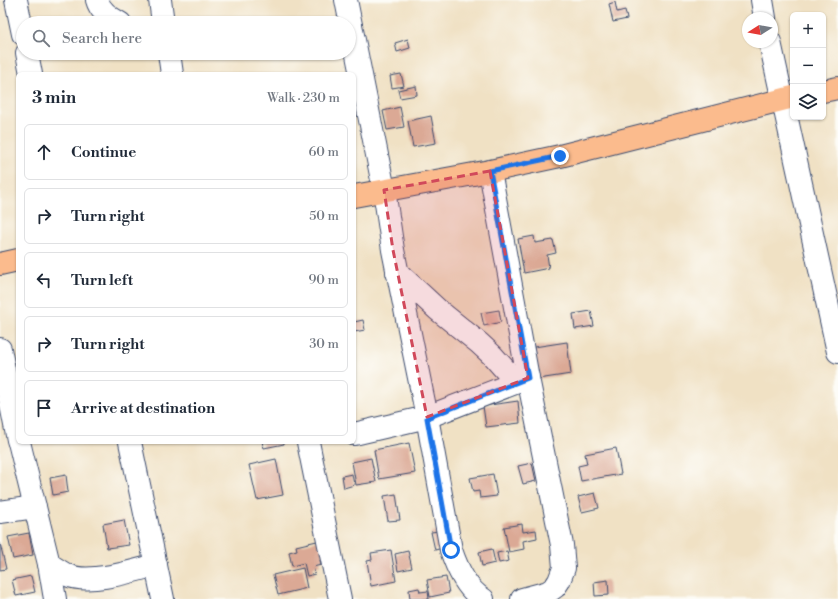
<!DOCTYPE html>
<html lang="en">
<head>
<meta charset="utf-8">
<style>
  :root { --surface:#fff; --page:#f6f6f7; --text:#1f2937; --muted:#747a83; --line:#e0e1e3 }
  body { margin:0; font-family:"Libre Bodoni",serif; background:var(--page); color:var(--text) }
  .controls { position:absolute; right:12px; top:12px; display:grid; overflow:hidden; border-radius:6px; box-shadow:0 1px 3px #0004 }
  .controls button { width:36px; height:36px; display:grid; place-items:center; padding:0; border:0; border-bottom:1px solid var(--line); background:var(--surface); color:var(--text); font:20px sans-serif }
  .compass { position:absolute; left:742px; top:12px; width:36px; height:36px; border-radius:50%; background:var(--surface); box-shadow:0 1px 3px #0004; rotate:259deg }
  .stop { position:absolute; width:12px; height:12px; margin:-9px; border:3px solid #1a73e8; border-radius:50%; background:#fff }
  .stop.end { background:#1a73e8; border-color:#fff; box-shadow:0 1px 4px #0008 }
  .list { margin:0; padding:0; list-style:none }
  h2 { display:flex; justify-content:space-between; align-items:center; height:52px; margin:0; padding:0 16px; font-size:17px }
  h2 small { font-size:13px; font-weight:400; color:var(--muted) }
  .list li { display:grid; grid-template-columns:26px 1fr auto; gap:12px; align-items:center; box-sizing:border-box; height:56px; margin:0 8px 8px; padding:0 8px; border:1px solid var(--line); border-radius:6px }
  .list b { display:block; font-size:15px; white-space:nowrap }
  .list em { font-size:13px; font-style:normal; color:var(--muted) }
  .icon { flex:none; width:22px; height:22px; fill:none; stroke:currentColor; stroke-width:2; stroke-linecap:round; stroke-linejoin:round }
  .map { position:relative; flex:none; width:838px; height:599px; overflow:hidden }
  .search { position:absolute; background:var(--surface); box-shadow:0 1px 3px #0004; left:16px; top:16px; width:340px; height:44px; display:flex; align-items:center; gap:10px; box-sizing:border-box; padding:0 14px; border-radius:22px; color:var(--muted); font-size:15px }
  .panel { position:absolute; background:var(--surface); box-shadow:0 1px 3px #0004; left:16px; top:72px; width:340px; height:372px; border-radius:6px }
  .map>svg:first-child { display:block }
</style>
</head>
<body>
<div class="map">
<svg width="838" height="599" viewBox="0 0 838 599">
  <rect width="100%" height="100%" fill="#fdfcf7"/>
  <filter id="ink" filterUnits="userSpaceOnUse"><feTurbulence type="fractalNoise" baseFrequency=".025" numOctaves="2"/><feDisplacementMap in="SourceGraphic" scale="8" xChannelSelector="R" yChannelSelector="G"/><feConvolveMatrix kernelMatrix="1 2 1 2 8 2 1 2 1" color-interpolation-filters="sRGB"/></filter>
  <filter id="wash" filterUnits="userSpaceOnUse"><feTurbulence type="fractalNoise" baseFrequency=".012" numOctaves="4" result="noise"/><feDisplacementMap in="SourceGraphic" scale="16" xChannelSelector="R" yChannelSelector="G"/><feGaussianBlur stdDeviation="0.9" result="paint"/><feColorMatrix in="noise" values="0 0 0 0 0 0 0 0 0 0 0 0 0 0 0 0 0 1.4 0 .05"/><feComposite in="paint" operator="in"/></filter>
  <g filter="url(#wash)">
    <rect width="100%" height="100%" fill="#f0e1c4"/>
    <g id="blocks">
      <!-- building -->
      <g fill="#dba995">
        <polygon points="615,2 617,12 625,10 627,19 613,22 609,4"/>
        <polygon points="408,39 410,48 397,52 395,43"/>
        <polygon points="401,74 404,86 392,88 390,76"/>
        <polygon points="416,86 417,95 400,98 398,90"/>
        <polygon points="400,107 404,127 387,130 383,111"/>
        <polygon points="431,116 436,143 413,147 408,121"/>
        <polygon points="534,236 535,243 553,240 556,253 547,255 549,268 524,273 518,239"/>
        <polygon points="499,310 501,322 484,326 481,313"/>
        <polygon points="591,311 594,326 575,329 573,314"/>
        <polygon points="363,320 365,330 354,332 354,322"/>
        <polygon points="567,342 571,374 538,379 534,347"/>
        <polygon points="518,401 520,423 486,427 483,406"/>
        <polygon points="262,442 284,442 284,444 264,448"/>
        <polygon points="409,443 415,473 379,479 374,450"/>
        <polygon points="616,448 621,474 581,481 578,466 587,464 585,454"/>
        <polygon points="371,458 376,482 356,485 352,462"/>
        <polygon points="276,459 283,495 257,500 249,465"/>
        <polygon points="532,463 536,481 523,484 518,466"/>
        <polygon points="352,474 354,485 344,488 342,476"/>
        <polygon points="493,474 497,496 480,498 479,491 473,492 470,478"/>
        <polygon points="66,475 68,492 53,495 50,478"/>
        <polygon points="595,493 599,508 582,512 578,497"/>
        <polygon points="396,494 400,520 388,521 384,496"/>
        <polygon points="124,520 129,545 107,548 103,524"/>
        <polygon points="522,524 523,532 536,530 537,538 523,541 524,549 509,552 504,527"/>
        <polygon points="439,531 443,548 435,550 431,532"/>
        <polygon points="29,533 33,555 13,559 8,537"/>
        <polygon points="321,540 325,559 320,560 321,565 313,567 315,574 307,576 304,563 292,566 289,552 297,550 296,546"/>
        <polygon points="0,543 6,569 0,570"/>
        <polygon points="492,549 495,563 482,566 479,552"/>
        <polygon points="391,550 396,581 371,586 367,561 372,560 371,553"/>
        <polygon points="408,551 412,568 398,571 395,554"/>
        <polygon points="507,551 509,561 499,563 497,553"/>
        <polygon points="303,568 307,588 278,595 273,575"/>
        <polygon points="31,576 35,592 16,596 12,580"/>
        <polygon points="446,577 449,593 430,597 427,580"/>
        <polygon points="608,580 609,595 595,596 594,582"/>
        <polygon points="419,588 420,592 428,591 429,599 410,599 409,590"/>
      </g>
    </g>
  </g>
  <g filter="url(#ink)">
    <use href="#blocks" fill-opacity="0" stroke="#3b4a6d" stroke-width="1"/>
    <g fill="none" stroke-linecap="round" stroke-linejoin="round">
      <!-- minor casing -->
      <g stroke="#3b4a6d" stroke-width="24">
        <g id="minor">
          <polyline points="16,0 23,34"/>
          <path d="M97,0C100,11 110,18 120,23"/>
          <polyline points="160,0 163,23"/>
          <path d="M346,0L384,190L393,250L427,417L451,550C457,568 466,589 483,599"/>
          <polyline points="762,0 765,18"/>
          <polyline points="770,42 838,352"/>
          <polyline points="27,53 31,74"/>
          <polyline points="169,53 172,74"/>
          <polyline points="490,171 528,378 562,545 564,568 559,581 555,587 548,592 522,599"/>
          <polyline points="397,272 438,310 479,343 492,355 516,382"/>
          <polyline points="0,349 18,440"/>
          <polyline points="354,434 427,417 528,378"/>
          <polyline points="19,442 49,564 55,599"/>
          <polyline points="130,442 163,599"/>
          <polyline points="308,442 340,599"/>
          <polyline points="0,512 35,507"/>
          <path d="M49,564C55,568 61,572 67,575C89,585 133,571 156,565"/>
        </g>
      </g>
      <!-- major casing -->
      <g stroke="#3b4a6d" stroke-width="24">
        <g id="major">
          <polyline points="823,91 838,88"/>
          <polyline points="354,196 490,171 560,156 793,97"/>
          <polyline points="0,264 18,260"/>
        </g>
      </g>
      <!-- minor -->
      <use href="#minor" stroke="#fff" stroke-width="22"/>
      <!-- major -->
      <use href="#major" stroke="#fbbb8d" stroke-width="22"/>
    </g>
  </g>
  <g fill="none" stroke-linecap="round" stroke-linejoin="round" filter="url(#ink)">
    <!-- route -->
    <polyline stroke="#1a73e8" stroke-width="5" points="451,550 427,418 528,378 490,171 560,156"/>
  </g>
  <!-- marked area -->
  <path fill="#d1495b" fill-opacity="0.2" stroke="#d1495b" stroke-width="3" stroke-dasharray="8 5" stroke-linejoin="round" d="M490,171L528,378L427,417L393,250L384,190Z"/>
</svg>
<div class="controls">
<button>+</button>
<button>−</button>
<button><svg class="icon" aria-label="layers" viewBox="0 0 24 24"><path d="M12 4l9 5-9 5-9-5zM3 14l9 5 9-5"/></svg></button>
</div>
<svg class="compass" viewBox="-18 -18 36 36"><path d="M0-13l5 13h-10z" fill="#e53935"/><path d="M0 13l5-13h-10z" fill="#747a83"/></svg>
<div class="stop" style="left:451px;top:550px"></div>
<div class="stop end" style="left:560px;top:156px"></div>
<div class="search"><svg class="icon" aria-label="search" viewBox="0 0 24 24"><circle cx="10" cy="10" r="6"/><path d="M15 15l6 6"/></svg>Search here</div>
<section class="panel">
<h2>3 min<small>Walk · 230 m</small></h2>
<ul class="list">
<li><svg class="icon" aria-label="ahead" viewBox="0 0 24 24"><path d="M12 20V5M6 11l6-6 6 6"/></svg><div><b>Continue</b></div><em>60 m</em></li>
<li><svg class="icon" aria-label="right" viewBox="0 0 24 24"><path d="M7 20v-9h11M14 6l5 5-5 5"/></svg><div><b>Turn right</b></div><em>50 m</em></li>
<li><svg class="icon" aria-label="left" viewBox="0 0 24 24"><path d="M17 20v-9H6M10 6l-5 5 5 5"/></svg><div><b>Turn left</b></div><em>90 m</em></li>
<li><svg class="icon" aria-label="right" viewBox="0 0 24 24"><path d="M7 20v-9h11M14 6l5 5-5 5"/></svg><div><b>Turn right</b></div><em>30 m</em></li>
<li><svg class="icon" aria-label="arrive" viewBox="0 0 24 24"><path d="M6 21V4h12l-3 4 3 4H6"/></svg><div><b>Arrive at destination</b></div></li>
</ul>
</section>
</div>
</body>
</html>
